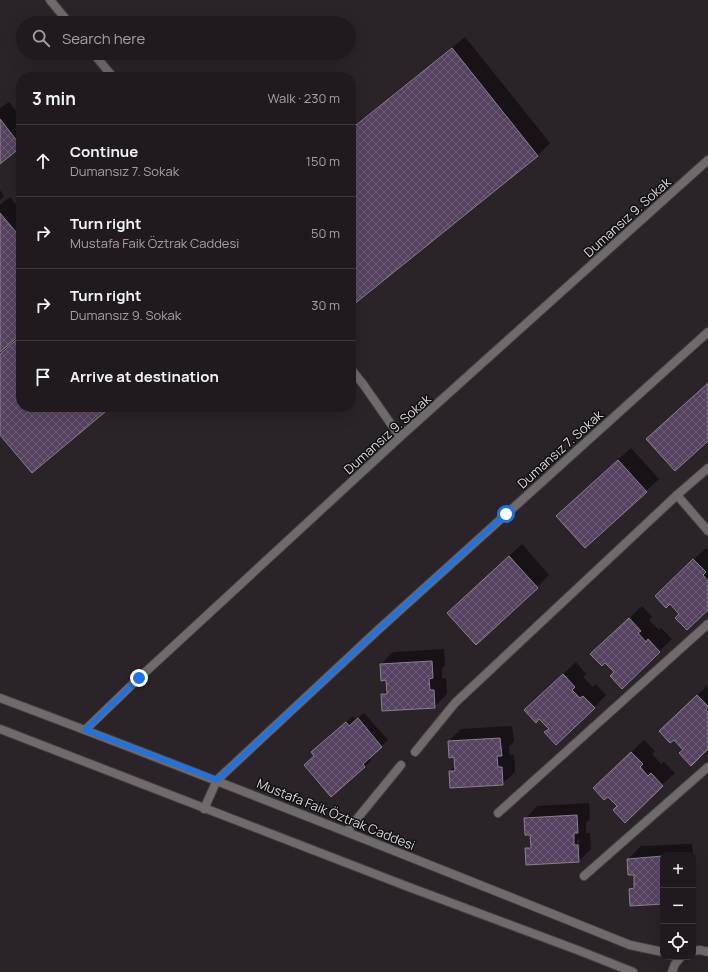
<!DOCTYPE html>
<html lang="en">
<head>
<meta charset="utf-8">
<style>
  :root { --surface:#201a1e; --page:#282327; --text:#f1f3f6; --muted:#a2a1a4; --line:#3d383c }
  body { margin:0; font-family:Manrope,sans-serif; background:var(--page); color:var(--text) }
  .controls { position:absolute; right:12px; bottom:12px; display:grid; overflow:hidden; border-radius:8px; box-shadow:0 4px 16px #0002 }
  .controls button { width:36px; height:36px; display:grid; place-items:center; padding:0; border:0; border-bottom:1px solid var(--line); background:var(--surface); color:var(--text); font:20px sans-serif }
  .stop { position:absolute; width:12px; height:12px; margin:-9px; border:3px solid #1a73e8; border-radius:50%; background:#fff }
  .stop.end { background:#1a73e8; border-color:#fff; box-shadow:0 1px 4px #0008 }
  .list { margin:0; padding:0; list-style:none }
  h2 { display:flex; justify-content:space-between; align-items:center; height:52px; margin:0; padding:0 16px; font-size:17px }
  h2 small { font-size:13px; font-weight:400; color:var(--muted) }
  .list li { display:grid; grid-template-columns:26px 1fr auto; gap:12px; align-items:center; box-sizing:border-box; height:72px; padding:0 16px; border-top:1px solid var(--line) }
  .list b { display:block; font-size:15px; white-space:nowrap }
  .list p { margin:0; font-size:13px; white-space:nowrap; color:var(--muted) }
  .list em { font-size:13px; font-style:normal; color:var(--muted) }
  .icon { flex:none; width:22px; height:22px; fill:none; stroke:currentColor; stroke-width:2; stroke-linecap:round; stroke-linejoin:round }
  .map { position:relative; flex:none; width:708px; height:972px; overflow:hidden }
  .search { position:absolute; background:var(--surface); box-shadow:0 4px 16px #0002; left:16px; top:16px; width:340px; height:44px; display:flex; align-items:center; gap:10px; box-sizing:border-box; padding:0 14px; border-radius:22px; color:var(--muted); font-size:15px }
  .panel { position:absolute; background:var(--surface); box-shadow:0 4px 16px #0002; left:16px; top:72px; width:340px; height:340px; border-radius:16px }
  .map>svg:first-child { display:block }
</style>
</head>
<body>
<div class="map">
<svg width="708" height="972" viewBox="0 0 708 972">
  <defs>
    <pattern id="building-cross-hatch" width="8" height="8" patternUnits="userSpaceOnUse"><rect width="8" height="8" fill="#564260"/><path d="M0 0l8 8M0 8l8-8" fill="none" stroke="#6e5d76"/></pattern>
  </defs>
  <rect width="100%" height="100%" fill="#2a2328"/>
  <!-- shadow -->
  <g fill="#0007" fill-rule="evenodd">
    <polygon points="465,37 550,143 538,155 353,303 351,301 351,128"/>
    <polygon points="9,102 21,117 21,146 0,162 0,108"/>
    <polygon points="0,190 4,196 0,200"/>
    <polygon points="10,197 21,211 21,407 109,407 0,433 0,353 15,341 14,339 0,350 0,205"/>
    <polygon points="631,448 659,479 585,547 570,504"/>
    <polygon points="522,544 549,575 537,587 448,613"/>
    <polygon points="706,548 708,549 708,609 681,614 669,583"/>
    <polygon points="642,606 652,617 649,620 659,630 661,628 672,639 622,687 616,672 605,661 604,642"/>
    <polygon points="444,649 445,665 442,669 442,678 446,678 447,694 434,707 382,694 387,689 387,679 381,664 393,652"/>
    <polygon points="576,662 586,674 583,677 593,687 596,684 606,695 594,708 550,728 538,698"/>
    <polygon points="708,685 708,748 684,749 673,719"/>
    <polygon points="364,713 388,740 369,758 371,760 365,767 319,746 353,716 356,720"/>
    <polygon points="512,726 514,742 509,746 510,755 514,755 515,772 502,784 450,771 455,766 455,756 449,741 461,729"/>
    <polygon points="644,740 655,751 652,754 661,764 664,762 675,773 662,785 618,806 608,795 606,776"/>
    <path d="M589,803L590,819L586,823V833H590L591,849L579,861L526,849L532,844L531,834L525,819L537,806ZM579,839L580,851H578L577,840Z"/>
    <polygon points="692,844 693,855 663,855 663,903 630,889 635,884 634,874 628,859 641,846"/>
    <polygon points="693,873 694,889 693,890"/>
  </g>
  <!-- building -->
  <g fill="url(#building-cross-hatch)" stroke="#87828a">
    <polygon points="452,48 538,156 353,305 351,303 351,129"/>
    <polygon points="0,119 21,146 21,147 0,164"/>
    <polygon points="0,213 21,238 21,334 0,352"/>
    <polygon points="21,336 21,407 111,407 32,473 0,435 0,354"/>
    <polygon points="708,383 708,441 675,471 646,439"/>
    <polygon points="618,460 647,492 585,548 556,516"/>
    <polygon points="509,556 538,588 476,645 447,613"/>
    <polygon points="693,559 706,572 703,575 708,581 708,610 687,630 675,618 679,614 670,604 666,608 655,596"/>
    <polygon points="629,618 641,631 638,633 646,642 648,639 660,652 622,689 610,676 614,672 605,663 602,666 590,654"/>
    <polygon points="432,661 433,678 429,679 430,690 434,690 435,708 382,711 381,694 387,694 386,680 381,681 380,664"/>
    <polygon points="563,674 575,687 572,690 580,698 583,696 595,708 556,745 544,732 549,729 539,719 536,723 524,710"/>
    <polygon points="697,695 708,706 706,710 708,712 708,749 691,766 679,753 683,750 674,740 670,743 659,731"/>
    <polygon points="358,718 382,747 363,764 365,767 331,797 304,765 314,756 311,752 346,722 349,726"/>
    <polygon points="500,738 502,756 497,756 498,767 502,767 503,785 450,788 449,771 455,771 454,757 449,758 448,741"/>
    <polygon points="631,752 643,764 640,767 648,776 651,773 663,786 625,823 613,810 617,806 608,797 604,800 593,788"/>
    <polygon points="577,815 578,833 574,833 574,845 578,845 579,862 526,865 525,848 531,848 530,835 525,835 524,818"/>
    <polygon points="663,856 663,904 630,906 629,889 634,888 634,875 628,875 627,859"/>
  </g>
  <g fill="none" stroke-linecap="round" stroke-linejoin="round">
    <!-- service casing -->
    <g stroke="#464044" stroke-width="10">
      <g id="service">
        <polyline points="677,495 708,531"/>
        <polyline points="415,752 455,703 677,495 708,468"/>
        <polyline points="498,813 708,624"/>
        <polyline points="347,831 401,765"/>
        <polyline points="584,876 708,767"/>
      </g>
    </g>
    <!-- minor casing -->
    <g stroke="#464044" stroke-width="10">
      <g id="minor">
        <polyline points="50,0 69,23"/>
        <polyline points="93,53 113,77"/>
        <polyline points="351,369 363,384 400,437"/>
        <polyline points="85,730 139,678 400,437 708,160"/>
        <polyline points="217,780 378,630 708,332"/>
      </g>
    </g>
    <!-- tertiary casing -->
    <g stroke="#464044" stroke-width="10">
      <g id="tertiary">
        <path d="M0,698C211,777 421,861 630,945L663,952"/>
        <polyline points="0,729 406,886 580,951 633,972"/>
        <polyline points="204,809 217,780"/>
        <polyline points="693,951 700,950 708,952"/>
        <polyline points="672,972 675,964 681,957"/>
      </g>
    </g>
    <!-- service -->
    <use href="#service" stroke="#6f6b6d" stroke-width="8"/>
    <!-- minor -->
    <use href="#minor" stroke="#6f6b6d" stroke-width="8"/>
    <!-- tertiary -->
    <use href="#tertiary" stroke="#6f6b6d" stroke-width="8"/>
  </g>
  <g fill="none" stroke-linecap="round" stroke-linejoin="round">
    <!-- route -->
    <polyline stroke="#1a73e8" stroke-width="5" points="139,678 85,730 217,780 378,630 506,514"/>
  </g>
  <g text-anchor="middle" stroke-width="3" stroke-linejoin="round" paint-order="stroke">
    <!-- street labels -->
    <g font-size="13" fill="#dad6d9" stroke="#100e10">
      <text transform="translate(627 217) rotate(-42)" y="5">Dumansız 9. Sokak</text>
      <text transform="translate(387 434) rotate(-42)" y="5">Dumansız 9. Sokak</text>
      <text transform="translate(560 449) rotate(-42)" y="5">Dumansız 7. Sokak</text>
      <text transform="translate(336 814) rotate(22)" y="5">Mustafa Faik Öztrak Caddesi</text>
    </g>
  </g>
</svg>
<div class="controls">
<button>+</button>
<button>−</button>
<button><svg class="icon" aria-label="locate" viewBox="0 0 24 24"><circle cx="12" cy="12" r="6"/><path d="M12 2v4M12 18v4M2 12h4M18 12h4"/></svg></button>
</div>
<div class="stop" style="left:506px;top:514px"></div>
<div class="stop end" style="left:139px;top:678px"></div>
<div class="search"><svg class="icon" aria-label="search" viewBox="0 0 24 24"><circle cx="10" cy="10" r="6"/><path d="M15 15l6 6"/></svg>Search here</div>
<section class="panel">
<h2>3 min<small>Walk · 230 m</small></h2>
<ul class="list">
<li><svg class="icon" aria-label="ahead" viewBox="0 0 24 24"><path d="M12 20V5M6 11l6-6 6 6"/></svg><div><b>Continue</b><p>Dumansız 7. Sokak</p></div><em>150 m</em></li>
<li><svg class="icon" aria-label="right" viewBox="0 0 24 24"><path d="M7 20v-9h11M14 6l5 5-5 5"/></svg><div><b>Turn right</b><p>Mustafa Faik Öztrak Caddesi</p></div><em>50 m</em></li>
<li><svg class="icon" aria-label="right" viewBox="0 0 24 24"><path d="M7 20v-9h11M14 6l5 5-5 5"/></svg><div><b>Turn right</b><p>Dumansız 9. Sokak</p></div><em>30 m</em></li>
<li><svg class="icon" aria-label="arrive" viewBox="0 0 24 24"><path d="M6 21V4h12l-3 4 3 4H6"/></svg><div><b>Arrive at destination</b></div></li>
</ul>
</section>
</div>
</body>
</html>
